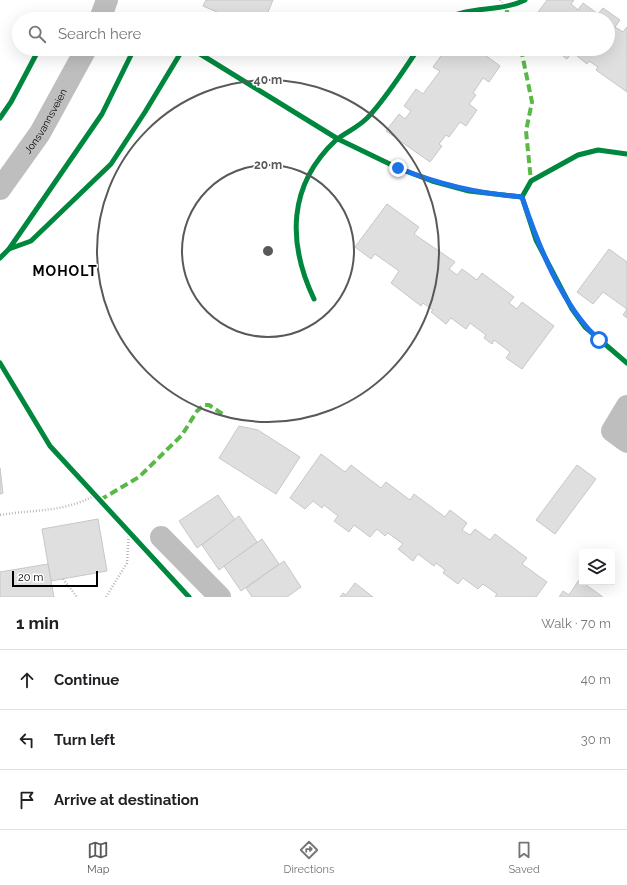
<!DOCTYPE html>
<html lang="en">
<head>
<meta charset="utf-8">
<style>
  :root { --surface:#fff; --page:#f6f6f6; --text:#202124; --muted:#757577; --line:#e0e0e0; --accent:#595959 }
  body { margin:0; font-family:Raleway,sans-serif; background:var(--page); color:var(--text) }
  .controls { position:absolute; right:12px; bottom:12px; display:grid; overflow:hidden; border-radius:0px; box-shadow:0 4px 16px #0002 }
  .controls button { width:36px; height:36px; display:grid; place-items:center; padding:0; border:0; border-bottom:1px solid var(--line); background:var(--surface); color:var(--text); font:20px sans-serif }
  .scale { position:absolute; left:12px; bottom:10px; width:86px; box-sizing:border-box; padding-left:4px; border:2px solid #000; border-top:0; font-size:11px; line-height:14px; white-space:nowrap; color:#000; -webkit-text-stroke:3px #fff; paint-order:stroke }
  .stop { position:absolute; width:12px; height:12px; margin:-9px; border:3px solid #1a73e8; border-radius:50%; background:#fff }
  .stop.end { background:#1a73e8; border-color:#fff; box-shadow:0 1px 4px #0008 }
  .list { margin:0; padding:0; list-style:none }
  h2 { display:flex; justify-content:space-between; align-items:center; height:52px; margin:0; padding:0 16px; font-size:17px }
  h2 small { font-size:13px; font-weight:400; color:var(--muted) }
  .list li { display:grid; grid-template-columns:26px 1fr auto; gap:12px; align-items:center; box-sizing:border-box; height:60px; padding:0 16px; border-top:1px solid var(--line) }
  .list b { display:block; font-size:15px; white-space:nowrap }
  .list em { font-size:13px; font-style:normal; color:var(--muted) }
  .icon { flex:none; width:22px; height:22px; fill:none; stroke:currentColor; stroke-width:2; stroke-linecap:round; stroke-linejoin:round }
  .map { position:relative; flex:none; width:627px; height:597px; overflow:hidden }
  .search { position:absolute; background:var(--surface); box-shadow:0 4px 16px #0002; left:12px; right:12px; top:12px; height:44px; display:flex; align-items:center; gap:10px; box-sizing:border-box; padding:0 14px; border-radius:22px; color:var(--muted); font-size:15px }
  .sheet { height:232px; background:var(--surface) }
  nav { display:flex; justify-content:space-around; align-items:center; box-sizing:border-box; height:56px; border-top:1px solid var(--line); background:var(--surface); font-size:11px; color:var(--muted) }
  nav a { display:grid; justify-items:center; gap:2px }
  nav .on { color:var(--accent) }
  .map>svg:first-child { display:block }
</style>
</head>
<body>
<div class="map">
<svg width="627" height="597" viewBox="0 0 627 597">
  <rect width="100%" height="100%" fill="#fff"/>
  <!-- building -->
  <g fill="#dfdfdf" stroke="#c7c7c7">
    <polygon points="206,0 273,0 265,19 233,19 203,6"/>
    <polygon points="547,0 574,0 571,4 578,10 583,3 598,14 603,8 620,20 615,27 623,32 627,27 627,92 596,70 598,67 589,61 587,64 572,52 567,59 554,49 608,49 608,19 533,19"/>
    <polygon points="446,49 477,49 500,66 489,82 483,78 473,93 476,95 469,104 477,110 466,126 460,122 449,137 446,135 439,144 442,146 430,162 386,131 399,114 405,119 411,111 404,106 416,89 423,94 440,71 433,67"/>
    <polygon points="387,204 419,227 414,234 455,262 449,269 457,275 462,269 477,280 482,273 514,297 509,303 517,309 522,302 554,326 522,369 506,358 510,352 494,340 492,344 484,338 486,335 470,323 466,329 451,318 446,324 431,312 433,310 423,303 421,306 391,283 399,271 375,254 371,259 355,247"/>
    <polygon points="609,249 627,262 627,318 623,315 627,309 603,292 593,304 577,292"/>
    <polygon points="239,426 258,430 300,457 276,494 219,458"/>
    <polygon points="321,454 345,472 351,465 381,488 386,482 410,500 414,494 445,517 450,510 467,523 462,530 470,535 475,529 490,540 495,534 527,558 522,564 547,582 536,597 495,597 497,594 483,584 478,589 463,578 458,584 443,573 445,570 436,563 434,566 418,554 413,561 398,549 403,544 388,533 385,536 377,529 370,537 354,525 349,532 334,521 338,516 324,505 322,508 313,501 305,509 290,498"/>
    <polygon points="577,465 596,479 555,534 536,520"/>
    <polygon points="0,468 3,493 0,494"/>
    <polygon points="218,495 235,520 197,548 179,521"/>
    <polygon points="239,516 257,542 219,570 202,545"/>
    <polygon points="98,519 107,571 51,581 42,529"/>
    <polygon points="262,539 279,564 241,591 224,566"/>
    <polygon points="284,561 301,587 287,597 252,597 246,588"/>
    <polygon points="48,564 54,597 0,597 0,572"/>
    <polygon points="579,580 582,582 603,597 559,597 563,591 569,595"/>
    <polygon points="355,583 373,597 340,597 343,593 346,595"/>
  </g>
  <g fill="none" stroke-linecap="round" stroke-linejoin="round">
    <!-- path -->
    <g stroke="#b9b9b9" stroke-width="2.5" stroke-dasharray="1 2" stroke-linecap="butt">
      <polyline points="500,0 505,6"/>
      <path d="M0,515C36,509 62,513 96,495"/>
      <polyline points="63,579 77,597"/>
      <polyline points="106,597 127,563 129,530"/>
    </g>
    <!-- minor -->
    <g stroke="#bebebe" stroke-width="22">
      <polyline points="100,19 107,0"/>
      <path id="s1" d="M0,189L40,133L86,49"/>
      <polyline points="627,406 612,431 627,442"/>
      <polyline points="161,537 220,597"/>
    </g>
    <!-- quiet -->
    <g stroke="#58b947" stroke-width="4" stroke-dasharray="8 4" stroke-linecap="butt">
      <polyline points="505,6 510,19"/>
      <polyline points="521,49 532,102 526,131 531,181"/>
      <polyline points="100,500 139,477 182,435 197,411 204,405 209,405 224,415"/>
    </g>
    <!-- cycleway casing -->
    <g stroke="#fff" stroke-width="8">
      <g id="cycleway">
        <path d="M445,19C469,6 501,12 525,0"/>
        <polyline points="192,49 338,139 398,168 432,181 469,191 522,197 536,240 572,309 585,327 627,363"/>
        <polyline points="0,118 11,102 39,49"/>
        <polyline points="522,197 531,181 578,155 598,150 627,154"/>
        <polyline points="9,249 31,241 111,164 145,112 183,49"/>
        <polyline points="0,258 9,249 102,114 134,49"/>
        <path d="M314,299C287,242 288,185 336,140C347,131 360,127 370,115C388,95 403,71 418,49"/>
        <polyline points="0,363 50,446 189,597"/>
      </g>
    </g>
    <!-- cycleway -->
    <use href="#cycleway" stroke="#00873e" stroke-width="5"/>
  </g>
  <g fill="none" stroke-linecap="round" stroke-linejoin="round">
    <!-- route -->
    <path stroke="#1a73e8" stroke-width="5" d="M398,168C441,185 476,193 522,197C539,247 561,304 599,340"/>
  </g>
  <!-- distance rings -->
  <g fill="none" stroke="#595959" stroke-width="2">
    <circle cx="268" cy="251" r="86"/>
    <circle cx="268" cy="251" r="171"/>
  </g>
  <g text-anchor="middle" stroke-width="3" stroke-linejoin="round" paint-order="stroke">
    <!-- street labels -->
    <g font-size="10" fill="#000" stroke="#fff">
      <text dy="4" stroke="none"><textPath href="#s1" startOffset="82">Jonsvannsveien</textPath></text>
    </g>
    <!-- district labels -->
    <g font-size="14" font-weight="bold" letter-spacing="1" fill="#000" stroke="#fff">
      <text x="65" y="276">MOHOLT</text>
    </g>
  </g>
  <circle cx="268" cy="251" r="6" fill="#595959" stroke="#fff" stroke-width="2"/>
  <g font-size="12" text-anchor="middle" font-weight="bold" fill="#595959" stroke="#fff" stroke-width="3" stroke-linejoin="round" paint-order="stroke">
    <text x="268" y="84">40 m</text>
    <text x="268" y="169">20 m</text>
  </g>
</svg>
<div class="controls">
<button><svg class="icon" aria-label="layers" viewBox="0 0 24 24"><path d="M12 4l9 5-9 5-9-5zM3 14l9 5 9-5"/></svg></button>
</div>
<div class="scale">20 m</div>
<div class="stop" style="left:599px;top:340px"></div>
<div class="stop end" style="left:398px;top:168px"></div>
<div class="search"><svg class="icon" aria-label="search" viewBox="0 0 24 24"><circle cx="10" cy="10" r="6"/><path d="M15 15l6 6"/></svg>Search here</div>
</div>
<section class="sheet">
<h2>1 min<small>Walk · 70 m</small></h2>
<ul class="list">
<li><svg class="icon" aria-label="ahead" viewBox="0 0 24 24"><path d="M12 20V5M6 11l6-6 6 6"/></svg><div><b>Continue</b></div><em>40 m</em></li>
<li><svg class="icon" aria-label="left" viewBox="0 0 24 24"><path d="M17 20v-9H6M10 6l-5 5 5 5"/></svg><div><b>Turn left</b></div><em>30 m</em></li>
<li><svg class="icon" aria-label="arrive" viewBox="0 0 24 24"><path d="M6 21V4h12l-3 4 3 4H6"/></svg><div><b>Arrive at destination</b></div></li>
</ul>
</section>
<nav>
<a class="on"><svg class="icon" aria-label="map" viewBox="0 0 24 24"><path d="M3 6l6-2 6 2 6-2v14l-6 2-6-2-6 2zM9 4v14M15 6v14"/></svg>Map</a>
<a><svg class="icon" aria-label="directions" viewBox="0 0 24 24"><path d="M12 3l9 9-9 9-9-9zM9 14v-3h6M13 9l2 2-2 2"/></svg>Directions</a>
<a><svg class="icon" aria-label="saved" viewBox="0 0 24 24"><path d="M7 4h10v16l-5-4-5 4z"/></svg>Saved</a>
</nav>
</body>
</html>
